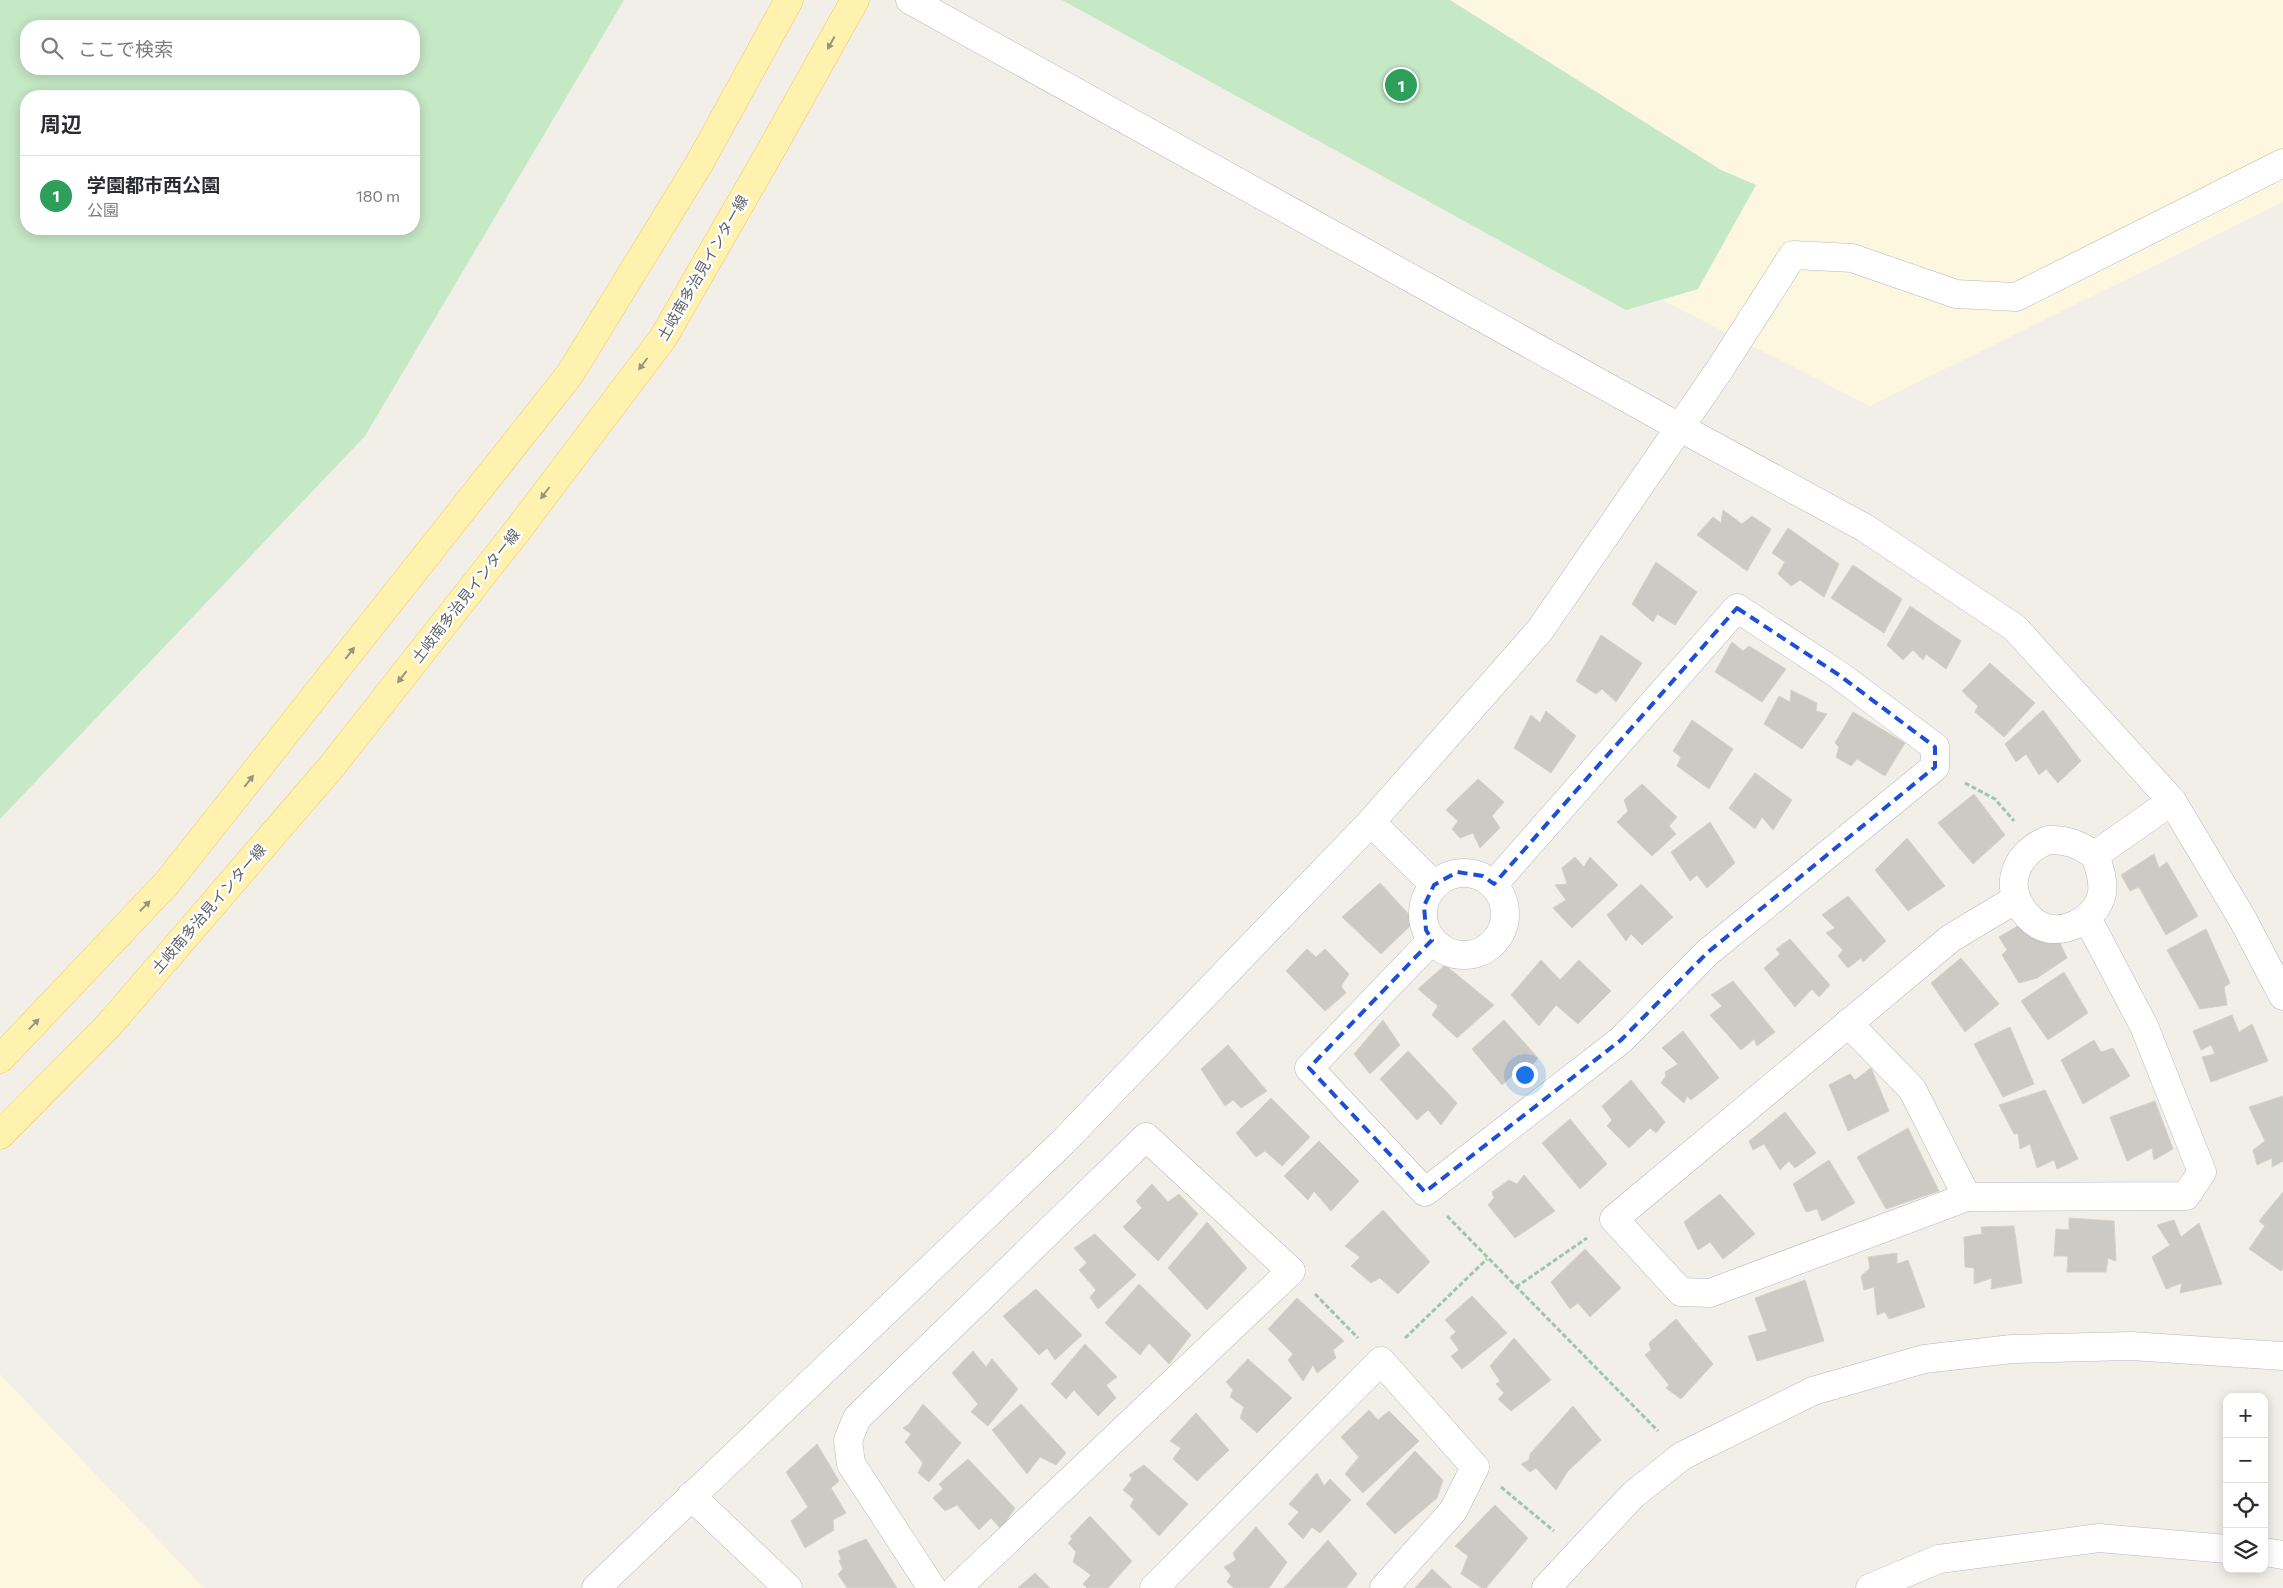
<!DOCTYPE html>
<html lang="ja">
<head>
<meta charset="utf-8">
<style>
  :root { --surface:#fff; --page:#f7f7f7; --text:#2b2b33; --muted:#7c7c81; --line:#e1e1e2; --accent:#2563eb }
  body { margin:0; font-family:Commissioner,"Noto Sans JP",sans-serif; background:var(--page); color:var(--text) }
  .controls { position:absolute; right:15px; bottom:15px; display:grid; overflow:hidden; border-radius:10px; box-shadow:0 2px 12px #0003 }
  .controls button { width:45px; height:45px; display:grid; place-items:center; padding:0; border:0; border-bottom:1px solid var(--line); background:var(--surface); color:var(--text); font:25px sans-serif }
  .you { position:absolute; left:1524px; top:1074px; width:18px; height:18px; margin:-12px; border:4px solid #fff; border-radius:50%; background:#1a73e8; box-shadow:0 0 0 8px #1a73e833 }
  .badge { display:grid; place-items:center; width:32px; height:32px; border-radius:50%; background:var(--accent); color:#fff; font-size:16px; font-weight:700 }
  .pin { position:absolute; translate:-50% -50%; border:2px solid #fff; box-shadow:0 1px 5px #0006 }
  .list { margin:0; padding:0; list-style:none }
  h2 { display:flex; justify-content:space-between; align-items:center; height:65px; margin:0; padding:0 20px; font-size:21px }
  h2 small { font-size:16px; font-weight:400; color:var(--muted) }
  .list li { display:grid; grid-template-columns:32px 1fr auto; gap:15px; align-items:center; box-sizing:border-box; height:80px; padding:0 20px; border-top:1px solid var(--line) }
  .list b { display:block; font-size:19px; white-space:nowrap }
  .list p { margin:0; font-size:16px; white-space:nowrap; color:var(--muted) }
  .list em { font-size:16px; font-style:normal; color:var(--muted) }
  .icon { flex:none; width:28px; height:28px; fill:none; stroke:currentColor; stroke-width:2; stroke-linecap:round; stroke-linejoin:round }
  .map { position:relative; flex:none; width:2283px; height:1588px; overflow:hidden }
  .search { position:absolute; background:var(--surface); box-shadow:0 2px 12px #0003; left:20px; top:20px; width:400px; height:55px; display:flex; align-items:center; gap:12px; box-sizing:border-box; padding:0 18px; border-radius:20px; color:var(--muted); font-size:19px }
  .panel { position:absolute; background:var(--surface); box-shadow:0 2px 12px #0003; left:20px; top:90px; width:400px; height:145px; border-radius:20px }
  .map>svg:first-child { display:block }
</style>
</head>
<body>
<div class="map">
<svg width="2283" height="1588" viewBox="0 0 2283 1588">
  <rect width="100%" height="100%" fill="#f1efe8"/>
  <!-- commercial -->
  <g fill="#fef7e0">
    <polygon points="1450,0 2283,0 2283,202 1870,406 1662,300 1698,289 1756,185 1721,170"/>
    <polygon points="0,1374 204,1588 0,1588"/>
  </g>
  <!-- green -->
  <g fill="#c5e8c5" fill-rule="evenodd">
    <path d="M0,0H624L365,436L0,819ZM26,26H414V69H26ZM26,96H414V229H26Z"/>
    <polygon points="1062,0 1450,0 1721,170 1756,185 1698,289 1626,310"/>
  </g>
  <!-- building -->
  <g fill="#cccac5" stroke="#d6d1c6">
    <polygon points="1723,510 1742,524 1752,516 1771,529 1747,571 1697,535 1713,517 1721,523"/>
    <polygon points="1788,528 1839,564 1824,597 1800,580 1791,586 1778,574 1785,562 1772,553"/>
    <polygon points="1656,562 1697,592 1675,625 1657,614 1653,622 1632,604"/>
    <polygon points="1853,565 1902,599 1884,633 1831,598"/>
    <polygon points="1910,606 1961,641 1946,669 1926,654 1923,660 1913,650 1903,660 1887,645"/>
    <polygon points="1601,635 1642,663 1616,702 1602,689 1596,694 1576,681"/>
    <polygon points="1732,642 1743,651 1749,646 1786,669 1762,702 1715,672"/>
    <polygon points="1990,663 2035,703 2004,737 1975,712 1978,706 1962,691"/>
    <polygon points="1791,690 1817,703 1816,711 1827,714 1802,749 1764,724 1779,696 1790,702"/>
    <polygon points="2043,710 2081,761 2058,783 2046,769 2039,775 2026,754 2016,762 2005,744"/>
    <polygon points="1546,711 1576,736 1551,773 1514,748 1531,715 1540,723"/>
    <polygon points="1853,712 1905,743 1885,776 1857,759 1851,766 1836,757 1839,747 1835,743"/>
    <polygon points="1692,720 1733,749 1709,789 1677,766 1681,757 1673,751"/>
    <polygon points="1755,773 1792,800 1773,830 1762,817 1755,829 1729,808"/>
    <polygon points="1478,779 1504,802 1492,816 1500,828 1480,848 1473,833 1460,838 1452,829 1458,821 1446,810"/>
    <polygon points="1642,784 1677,817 1669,826 1676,834 1652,856 1617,822 1628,811 1624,800"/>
    <polygon points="1974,794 2005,835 1973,864 1938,823"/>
    <polygon points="1710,822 1735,863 1707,888 1697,875 1690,881 1671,852"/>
    <polygon points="1907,838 1945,886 1908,911 1875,870"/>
    <polygon points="2154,854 2159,868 2167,862 2198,916 2166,935 2139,887 2130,891 2121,875"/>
    <polygon points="1575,857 1584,867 1590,857 1618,885 1572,928 1553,908 1566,900 1555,885 1567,884 1562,868"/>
    <polygon points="1380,883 1415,921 1381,954 1342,917"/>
    <polygon points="1641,884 1673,917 1642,945 1631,934 1626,941 1607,915"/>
    <polygon points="1848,896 1886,941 1863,962 1861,958 1848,968 1838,956 1843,950 1826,933 1835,928 1822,915"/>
    <polygon points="2028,920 2042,929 2051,943 2059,941 2067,958 2037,978 2019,983 2002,955 2007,950 1999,937"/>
    <polygon points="2206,929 2230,983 2224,987 2227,1005 2200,1009 2167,950"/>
    <polygon points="1790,939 1830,985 1819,997 1812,989 1795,1007 1764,968 1780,954 1776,949"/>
    <polygon points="1307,949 1316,957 1325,949 1349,974 1341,986 1346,993 1325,1011 1286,971"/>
    <polygon points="1961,958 1999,1004 1965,1032 1931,983"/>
    <polygon points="1541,960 1560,980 1579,960 1611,991 1578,1024 1556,1005 1539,1026 1511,995"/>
    <polygon points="1445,965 1494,1005 1457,1038 1432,1015 1438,1006 1418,989"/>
    <polygon points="2064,972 2088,1013 2048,1040 2021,1001"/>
    <polygon points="1733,981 1775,1032 1757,1046 1754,1039 1741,1050 1710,1015 1722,1006 1711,995"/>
    <polygon points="2232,1015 2239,1032 2252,1024 2268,1061 2211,1082 2202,1057 2215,1054 2211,1045 2201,1050 2193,1031"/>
    <polygon points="1383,1020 1400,1045 1370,1074 1354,1054"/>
    <polygon points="1504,1020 1538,1058 1520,1080 1514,1074 1502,1085 1472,1049"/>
    <polygon points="2010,1027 2034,1084 2003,1097 1974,1044"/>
    <polygon points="1683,1031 1719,1078 1691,1100 1687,1096 1684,1103 1661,1083 1666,1076 1665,1072 1678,1064 1662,1048"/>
    <polygon points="2094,1040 2101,1052 2113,1048 2130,1076 2083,1104 2061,1060"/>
    <polygon points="1228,1045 1267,1091 1241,1108 1233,1100 1225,1106 1201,1069"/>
    <polygon points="1408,1051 1457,1103 1441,1125 1428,1110 1417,1120 1380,1079"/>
    <polygon points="1871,1068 1889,1111 1848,1131 1829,1085 1850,1074 1855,1080"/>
    <polygon points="1631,1080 1665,1122 1656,1133 1650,1128 1629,1148 1607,1126 1612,1120 1602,1106"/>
    <polygon points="2045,1090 2078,1159 2057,1169 2054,1160 2037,1168 2030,1144 2020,1149 2018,1133 2014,1134 1999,1105"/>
    <polygon points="2283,1096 2283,1161 2272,1167 2272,1158 2257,1165 2253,1150 2265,1141 2249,1107"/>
    <polygon points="1271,1098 1310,1137 1282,1166 1265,1151 1256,1157 1236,1133"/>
    <polygon points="2155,1101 2173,1149 2154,1160 2152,1148 2127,1161 2110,1117"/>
    <polygon points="1785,1112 1816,1153 1795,1168 1789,1161 1780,1170 1764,1144 1753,1150 1749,1141"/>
    <polygon points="1570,1119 1607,1164 1580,1189 1542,1143"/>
    <polygon points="1908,1128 1939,1191 1886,1209 1857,1157"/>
    <polygon points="1319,1141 1359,1181 1331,1211 1314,1191 1308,1200 1284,1176"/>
    <polygon points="1829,1160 1855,1203 1822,1221 1817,1209 1806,1212 1793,1184"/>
    <polygon points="1524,1175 1555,1211 1515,1238 1488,1205 1494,1198 1492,1192 1509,1180 1517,1184"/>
    <polygon points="1152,1184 1168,1202 1179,1194 1198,1214 1158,1261 1123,1227 1142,1208 1136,1201"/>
    <polygon points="2283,1192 2283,1268 2281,1271 2249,1249 2265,1226 2259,1221"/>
    <polygon points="1720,1194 1755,1234 1723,1259 1710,1242 1698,1250 1684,1222"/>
    <polygon points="1383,1210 1430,1262 1398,1294 1380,1278 1371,1283 1351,1266 1360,1257 1345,1246"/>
    <polygon points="2069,1218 2114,1221 2116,1261 2108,1258 2106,1272 2067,1272 2068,1256 2054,1256 2056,1229 2069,1230"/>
    <polygon points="2174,1220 2181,1237 2199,1223 2222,1284 2180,1293 2182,1283 2166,1289 2152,1257 2170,1245 2157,1225"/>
    <polygon points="1207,1222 1247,1268 1207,1310 1168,1268"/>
    <polygon points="2014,1226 2022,1283 1991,1289 1992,1278 1974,1284 1974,1268 1965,1267 1964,1237 1982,1234 1981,1227"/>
    <polygon points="1095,1234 1136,1275 1098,1309 1090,1297 1096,1290 1079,1270 1087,1263 1074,1248"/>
    <polygon points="1585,1249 1621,1288 1590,1317 1578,1303 1570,1309 1551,1282"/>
    <polygon points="1897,1253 1897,1264 1908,1260 1925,1307 1889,1319 1885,1312 1877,1315 1874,1287 1864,1290 1861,1276 1870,1268 1868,1257"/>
    <polygon points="1805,1280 1824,1341 1757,1361 1748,1336 1767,1331 1755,1298"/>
    <polygon points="1139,1284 1191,1335 1169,1364 1149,1343 1140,1355 1105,1323"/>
    <polygon points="1036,1289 1082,1335 1055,1360 1047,1348 1039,1355 1003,1316"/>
    <polygon points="1472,1296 1507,1333 1462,1369 1451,1356 1459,1350 1450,1337 1456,1332 1445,1320"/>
    <polygon points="1297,1298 1344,1341 1333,1350 1336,1358 1317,1373 1313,1365 1303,1381 1288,1360 1293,1354 1268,1329"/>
    <polygon points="1676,1319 1713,1364 1681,1399 1666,1388 1669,1385 1645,1355 1651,1350 1649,1343"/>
    <polygon points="1514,1338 1551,1380 1511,1411 1498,1399 1504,1393 1496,1384 1500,1381 1490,1366"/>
    <polygon points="1085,1344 1117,1377 1106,1385 1116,1398 1098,1416 1074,1390 1066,1399 1051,1384"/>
    <polygon points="973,1351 986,1367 992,1359 1018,1389 988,1426 971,1412 978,1404 952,1373"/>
    <polygon points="1248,1359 1292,1398 1257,1433 1240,1418 1244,1407 1230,1397 1233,1390 1226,1382"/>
    <polygon points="923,1404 961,1443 929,1482 918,1473 923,1463 905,1442 911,1434 903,1428 909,1424"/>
    <polygon points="1021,1404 1066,1453 1056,1465 1040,1457 1027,1474 992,1430"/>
    <polygon points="1573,1406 1601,1440 1568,1471 1556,1490 1536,1468 1530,1472 1521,1464 1529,1460 1530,1454"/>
    <polygon points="1369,1410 1378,1420 1389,1411 1419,1441 1363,1493 1345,1474 1359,1457 1341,1437"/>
    <polygon points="1196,1413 1229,1450 1197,1481 1173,1459 1181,1448 1170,1441"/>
    <polygon points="817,1444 839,1481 831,1488 846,1513 833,1520 834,1530 805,1548 791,1521 808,1507 786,1472"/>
    <polygon points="1415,1451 1443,1480 1437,1498 1395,1534 1366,1504"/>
    <polygon points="968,1459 1015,1508 1001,1529 991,1518 979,1530 957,1505 945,1511 933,1498 943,1489 939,1484"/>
    <polygon points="1144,1465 1188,1504 1159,1536 1130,1506 1134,1499 1123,1490 1132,1479 1129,1475"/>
    <polygon points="1317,1473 1324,1486 1330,1479 1351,1500 1320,1533 1312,1527 1303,1539 1288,1524 1299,1512 1289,1504"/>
    <polygon points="1495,1505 1528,1538 1486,1588 1482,1588 1461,1574 1468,1556 1455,1546"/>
    <polygon points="1090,1516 1132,1561 1108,1588 1087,1588 1083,1584 1091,1575 1073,1562 1076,1552 1068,1543 1073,1538 1070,1537"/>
    <polygon points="1256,1527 1287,1562 1269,1588 1234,1588 1227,1582 1231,1575 1224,1567 1236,1560 1233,1553"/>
    <polygon points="866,1539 897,1588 847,1588 838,1574 843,1569 839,1561 841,1559 838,1551"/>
    <polygon points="1328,1540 1357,1574 1346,1588 1284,1588"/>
    <polygon points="1432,1569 1452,1588 1415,1588"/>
    <polygon points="1035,1573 1050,1588 1018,1588"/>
  </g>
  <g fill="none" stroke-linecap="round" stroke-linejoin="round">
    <!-- minor casing -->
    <g stroke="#b5b8bc" stroke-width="29">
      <g id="minor">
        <polyline points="910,0 1679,427 1865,528 2015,628 2172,801 2243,920 2283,996"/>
        <polyline points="1371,822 1434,885"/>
        <path d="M2048,840C2068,839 2079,845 2095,855C2099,867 2104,880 2102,893C2097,921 2057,941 2033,921C2001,893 2011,855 2048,840Z"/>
        <polyline points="2095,855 2172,801"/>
        <circle cx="1464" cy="914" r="41"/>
        <polyline points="2016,899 1951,938 1614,1219 1681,1292 1710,1293 1967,1197 2186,1196 2202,1172 2144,1026 2087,918"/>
        <polyline points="1432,940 1309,1068 1425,1192 1621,1040 1708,952 1935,767 1935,747 1839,675 1737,608 1494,884"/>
        <polyline points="1848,1023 1912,1089 1967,1197"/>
        <polyline points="691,1496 788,1588"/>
        <polyline points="2264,1552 2283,1555"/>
        <polyline points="596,1588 1063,1142 1371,822 1540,630 1720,369 1793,255 1852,258 1956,294 2016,297 2283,163"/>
        <polyline points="932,1588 851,1464 848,1440 857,1418 1146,1137 1291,1271 957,1588"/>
        <polyline points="1154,1588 1381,1361 1475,1467 1453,1511 1384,1588"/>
        <polyline points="1546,1588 1633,1495 1682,1456 1813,1391 1924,1359 2012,1349 2131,1346 2283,1356"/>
        <polyline points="1870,1588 1939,1559 2099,1538 2227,1549"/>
      </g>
    </g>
    <!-- major casing -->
    <g stroke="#f2c960" stroke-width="29">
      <g id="major">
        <polyline points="0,1059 167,883 570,374 699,164 789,0"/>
        <polyline points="0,1135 109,1025 332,766 517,531 663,338 766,159 855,0"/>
      </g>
    </g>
    <!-- path -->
    <g stroke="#9cc7a9" stroke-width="3" stroke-dasharray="5 2.5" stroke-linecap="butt">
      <polyline points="1965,783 1995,799 2014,821"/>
      <polyline points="1447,1216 1658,1431"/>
      <polyline points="1516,1287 1587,1238"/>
      <polyline points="1315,1294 1358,1338"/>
      <polyline points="1405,1338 1487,1259"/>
      <polyline points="1501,1487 1554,1531"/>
    </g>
    <!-- minor -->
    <use href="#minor" stroke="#fff" stroke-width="28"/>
    <!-- major -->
    <use href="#major" stroke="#fff2af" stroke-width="28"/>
  </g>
  <!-- one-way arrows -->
  <defs><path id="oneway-solid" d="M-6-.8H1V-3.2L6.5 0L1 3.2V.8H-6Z" transform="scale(1.25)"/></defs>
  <g fill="#979581">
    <use href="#oneway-solid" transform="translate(831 43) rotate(119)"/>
    <use href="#oneway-solid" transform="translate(643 364) rotate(127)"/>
    <use href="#oneway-solid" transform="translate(545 493) rotate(127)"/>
    <use href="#oneway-solid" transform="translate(350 653) rotate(-52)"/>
    <use href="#oneway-solid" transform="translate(402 677) rotate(128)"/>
    <use href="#oneway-solid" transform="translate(249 781) rotate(-52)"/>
    <use href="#oneway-solid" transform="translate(145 906) rotate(-46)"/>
    <use href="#oneway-solid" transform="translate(34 1024) rotate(-46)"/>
  </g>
  <!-- marked area -->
  <path fill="none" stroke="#1d4ed8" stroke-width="4" stroke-dasharray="10 6" stroke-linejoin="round" d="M1737,608L1839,675L1935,747V767L1708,952L1621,1040L1425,1192L1309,1068L1432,940L1426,930L1424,906L1434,885L1457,872L1483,876L1494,884Z"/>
  <g text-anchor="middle" stroke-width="4.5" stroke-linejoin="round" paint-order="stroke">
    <!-- street labels -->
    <g font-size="15" fill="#5f6368" stroke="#fff">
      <text transform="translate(703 268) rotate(-60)" y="5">土岐南多治見インター線</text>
      <text transform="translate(466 596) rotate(-52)" y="5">土岐南多治見インター線</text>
      <text transform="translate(209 909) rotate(-49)" y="5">土岐南多治見インター線</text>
    </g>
  </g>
</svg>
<div class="controls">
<button>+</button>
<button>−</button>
<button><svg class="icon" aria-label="locate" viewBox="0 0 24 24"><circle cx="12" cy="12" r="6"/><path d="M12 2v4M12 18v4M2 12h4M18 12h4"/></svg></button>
<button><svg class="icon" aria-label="layers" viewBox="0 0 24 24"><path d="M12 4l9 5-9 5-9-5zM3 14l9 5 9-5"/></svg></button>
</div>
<div class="you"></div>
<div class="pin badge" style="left:1401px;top:85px;background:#2e9e5b">1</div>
<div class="search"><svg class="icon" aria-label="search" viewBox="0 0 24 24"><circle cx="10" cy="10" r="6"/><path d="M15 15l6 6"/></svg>ここで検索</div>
<section class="panel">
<h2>周辺<small></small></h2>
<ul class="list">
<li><span class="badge" style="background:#2e9e5b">1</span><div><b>学園都市西公園</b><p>公園</p></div><em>180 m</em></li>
</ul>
</section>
</div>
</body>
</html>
